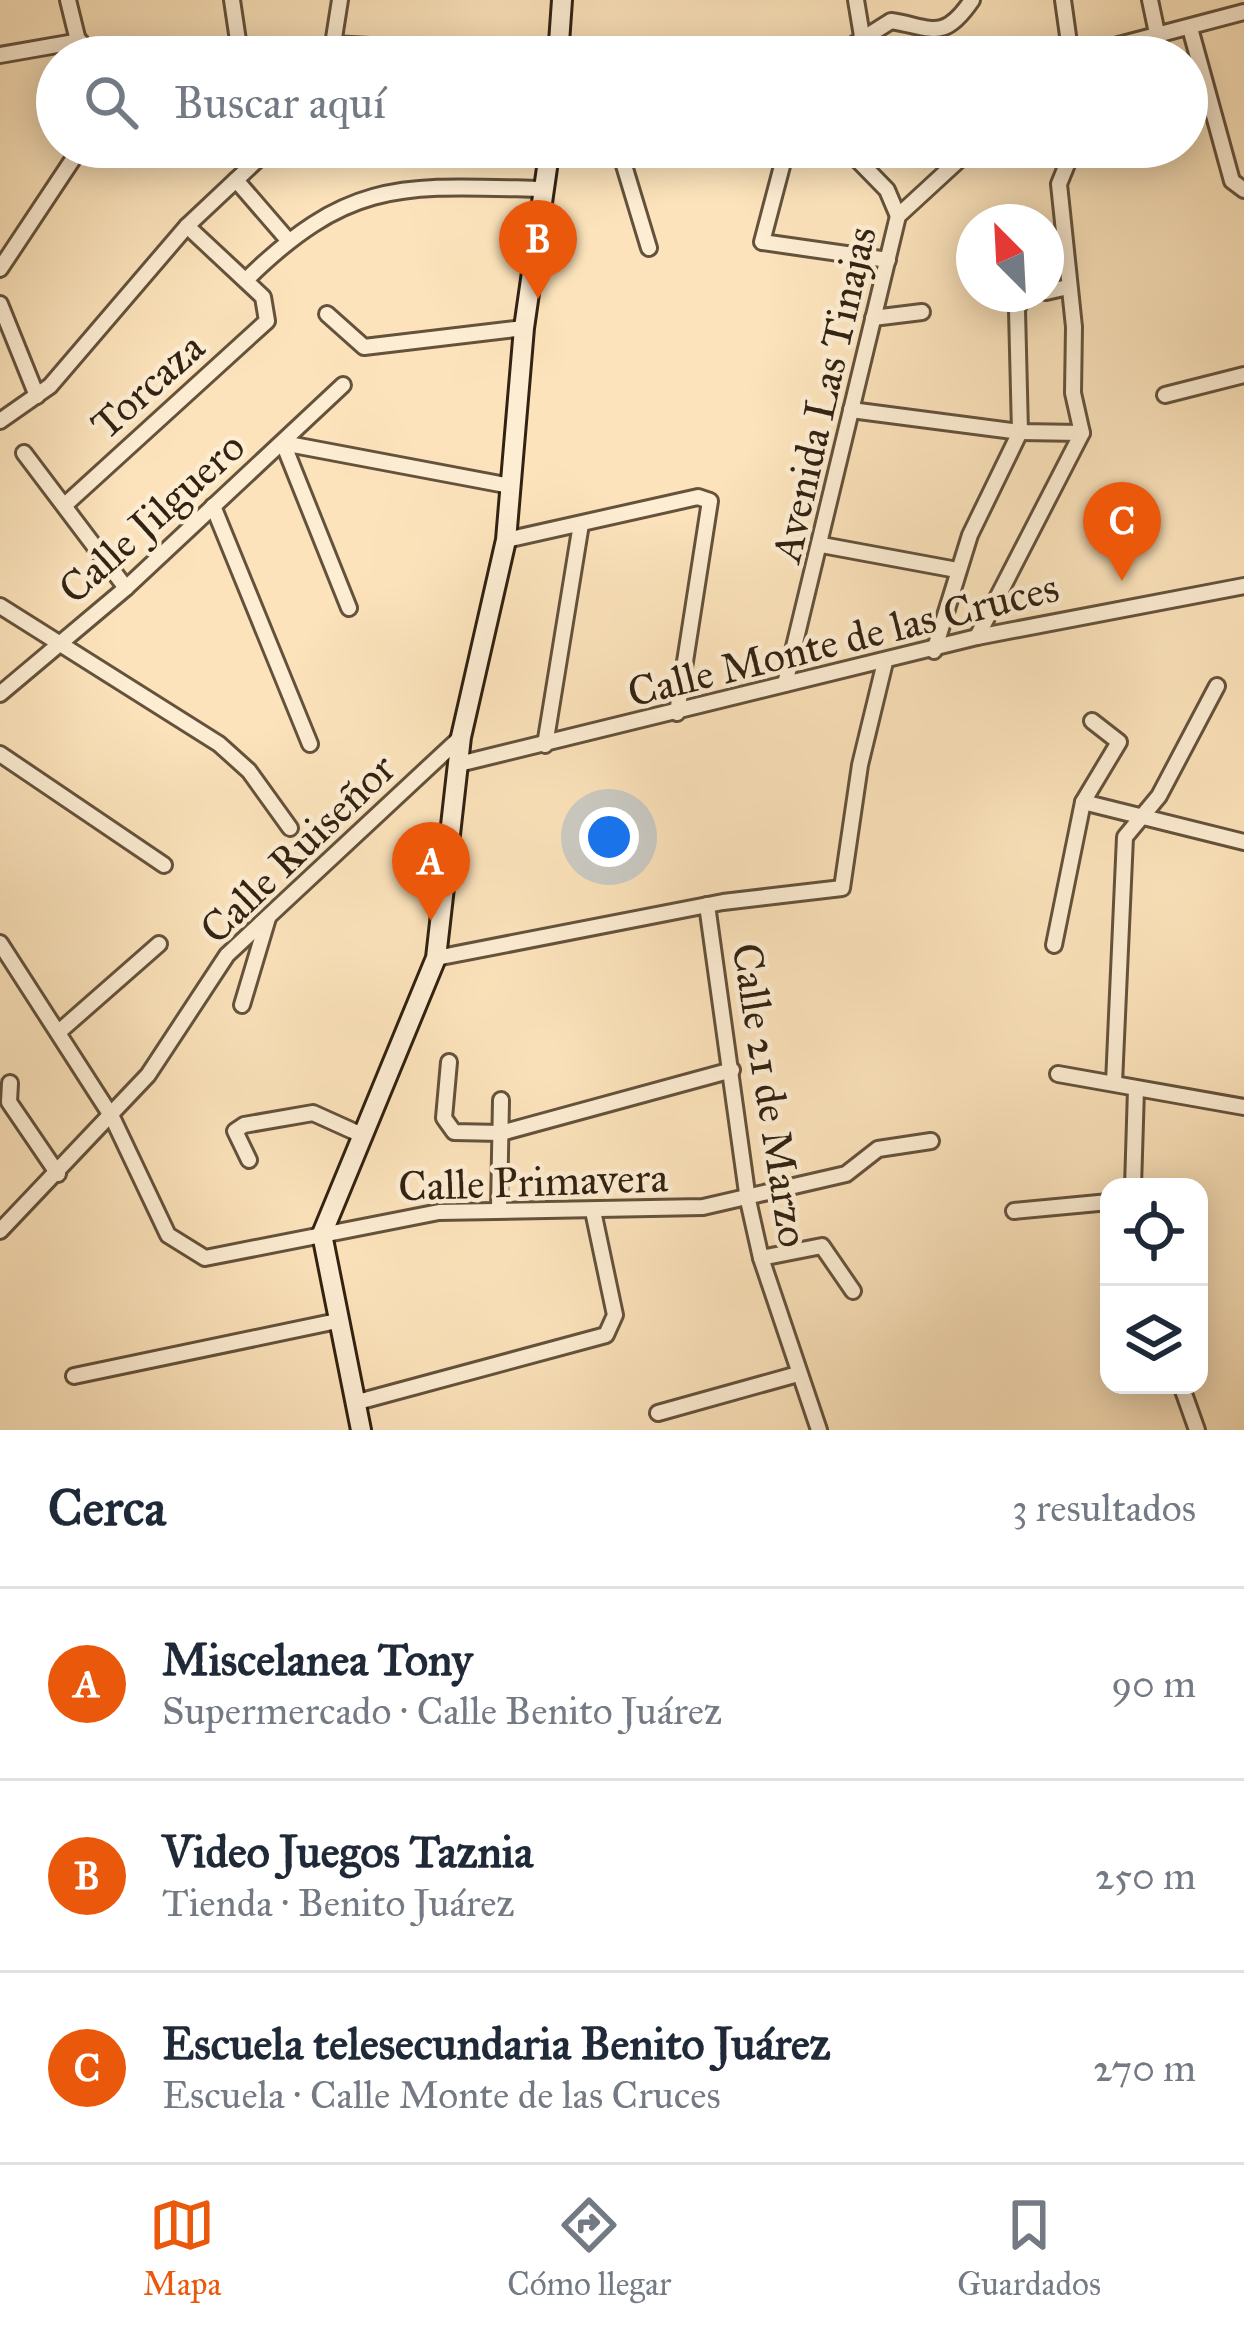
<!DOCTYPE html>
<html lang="es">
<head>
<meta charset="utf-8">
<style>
  :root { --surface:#fff; --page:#f2f2f3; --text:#1f2937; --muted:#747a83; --line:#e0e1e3; --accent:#ea580c }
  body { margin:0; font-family:"IM FELL Great Primer",serif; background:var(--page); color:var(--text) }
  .controls { position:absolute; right:36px; bottom:36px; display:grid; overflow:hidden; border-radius:24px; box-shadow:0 6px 30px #0003 }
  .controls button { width:108px; height:108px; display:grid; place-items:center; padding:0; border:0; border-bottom:3px solid var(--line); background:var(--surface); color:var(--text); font:60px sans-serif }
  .compass { position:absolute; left:956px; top:204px; width:108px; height:108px; border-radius:50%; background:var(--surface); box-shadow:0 6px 30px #0003; rotate:336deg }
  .you { position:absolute; left:609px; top:837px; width:42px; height:42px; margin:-30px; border:9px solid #fff; border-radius:50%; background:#1a73e8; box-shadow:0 0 0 18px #1a73e833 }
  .badge { display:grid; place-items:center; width:78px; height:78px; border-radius:50%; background:var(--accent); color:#fff; font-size:39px; font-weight:700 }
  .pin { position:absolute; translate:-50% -99px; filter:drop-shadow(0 3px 6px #0008) }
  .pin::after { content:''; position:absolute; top:63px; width:42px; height:36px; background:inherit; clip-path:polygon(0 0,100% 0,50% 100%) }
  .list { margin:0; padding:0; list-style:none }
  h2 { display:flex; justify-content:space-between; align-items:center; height:156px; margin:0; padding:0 48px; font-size:51px }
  h2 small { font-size:39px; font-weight:400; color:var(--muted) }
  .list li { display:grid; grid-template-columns:78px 1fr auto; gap:36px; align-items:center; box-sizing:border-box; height:192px; padding:0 48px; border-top:3px solid var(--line) }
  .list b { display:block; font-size:45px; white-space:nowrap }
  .list p { margin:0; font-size:39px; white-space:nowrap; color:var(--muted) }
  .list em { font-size:39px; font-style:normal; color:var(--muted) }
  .icon { flex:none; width:66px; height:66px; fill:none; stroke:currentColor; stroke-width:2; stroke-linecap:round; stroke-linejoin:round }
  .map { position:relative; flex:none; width:1244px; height:1430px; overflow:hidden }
  .search { position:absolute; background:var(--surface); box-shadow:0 6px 30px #0003; left:36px; right:36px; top:36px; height:132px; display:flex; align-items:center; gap:30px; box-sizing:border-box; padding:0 42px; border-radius:66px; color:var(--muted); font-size:45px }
  .sheet { height:732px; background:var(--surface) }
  nav { display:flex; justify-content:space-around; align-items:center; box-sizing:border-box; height:168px; border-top:3px solid var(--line); background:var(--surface); font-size:33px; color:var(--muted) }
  nav a { display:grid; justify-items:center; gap:6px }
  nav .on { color:var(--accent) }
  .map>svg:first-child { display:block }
</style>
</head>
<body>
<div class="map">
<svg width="1244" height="1430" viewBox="0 0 1244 1430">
  <rect width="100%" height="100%" fill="#fce3bb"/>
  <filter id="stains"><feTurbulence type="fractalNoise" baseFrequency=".00167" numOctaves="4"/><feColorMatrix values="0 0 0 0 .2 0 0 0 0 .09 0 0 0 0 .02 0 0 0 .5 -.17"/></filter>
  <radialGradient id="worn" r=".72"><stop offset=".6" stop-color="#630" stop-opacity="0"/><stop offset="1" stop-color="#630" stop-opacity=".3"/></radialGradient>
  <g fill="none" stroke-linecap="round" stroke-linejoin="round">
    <!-- street casing -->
    <g stroke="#64523c" stroke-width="20">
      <g id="street">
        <polyline points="68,0 82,57"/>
        <polyline points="232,0 240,54"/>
        <polyline points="856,0 862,36"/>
        <polyline points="1063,0 1071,57"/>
        <polyline points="1150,0 1162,57"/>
        <polyline points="1190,28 1232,181 1244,190"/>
        <polyline points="333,44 463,51"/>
        <polyline points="0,55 80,41"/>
        <polyline points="331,57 340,0"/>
        <path d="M834,57L891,21C931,27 943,43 972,0"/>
        <polyline points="1073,57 1244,12"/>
        <polyline points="567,147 608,152 623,162 649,248"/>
        <polyline points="787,147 762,242 888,260"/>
        <polyline points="845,147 887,190 898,216"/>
        <polyline points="236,180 287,239"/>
        <polyline points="0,269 81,147"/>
        <path d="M247,279C351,177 405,186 543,189"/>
        <polyline points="1046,292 1068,287"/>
        <polyline points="0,304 37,396"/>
        <polyline points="327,314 364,347 524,328"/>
        <polyline points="873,318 922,312"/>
        <polyline points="1165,395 1244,375"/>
        <polyline points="851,410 1020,432 1082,433"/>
        <polyline points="0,421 50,386 187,226 271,147"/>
        <polyline points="24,453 126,588"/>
        <polyline points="66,504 267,321 263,297 187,226"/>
        <polyline points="213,506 310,744"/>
        <polyline points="506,540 698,497 710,501 677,713"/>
        <polyline points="822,545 957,570"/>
        <polyline points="0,606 219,744 249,771 290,828"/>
        <polyline points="349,608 283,443 511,486"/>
        <polyline points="977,637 1082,433 1073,393 1074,327 1059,184 1074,147"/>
        <polyline points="934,651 970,535 1020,432 1017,310 1021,299 1035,294"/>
        <polyline points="785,684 898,216 973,147"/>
        <polyline points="0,694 126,588 343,385"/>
        <polyline points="545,745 581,524"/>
        <polyline points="0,754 164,865"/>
        <polyline points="459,764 977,637 1244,586"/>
        <polyline points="1083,802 1244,842"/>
        <polyline points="707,905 748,1200 761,1258 819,1430"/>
        <polyline points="0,943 112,1117 168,1235 205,1258 439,1212 703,1207 846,1174 878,1149 931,1141"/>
        <polyline points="1054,945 1083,802 1119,742 1092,721"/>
        <polyline points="436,958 723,902 842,888 860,765 885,662"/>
        <polyline points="242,1005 268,918"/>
        <polyline points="61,1030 159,944"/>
        <polyline points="449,1062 444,1118 454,1132 501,1133 732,1070"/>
        <polyline points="1058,1074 1244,1107"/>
        <polyline points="10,1083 9,1102 58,1174"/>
        <polyline points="1114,1083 1125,837 1159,796 1217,686"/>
        <polyline points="249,1160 235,1131 244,1125 313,1113 364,1136"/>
        <polyline points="1133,1187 1136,1089"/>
        <polyline points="499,1208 501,1100"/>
        <polyline points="1014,1211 1109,1202"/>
        <polyline points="0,1231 148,1075 227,955 461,737"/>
        <polyline points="761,1258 822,1246 853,1291"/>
        <polyline points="74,1376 337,1321"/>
        <polyline points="1181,1385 1197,1430"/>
        <polyline points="354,1403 606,1335 615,1315 593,1211"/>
        <polyline points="658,1413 798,1374"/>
      </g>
    </g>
    <!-- secondary casing -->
    <g stroke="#322212" stroke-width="24">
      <g id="secondary">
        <polyline points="558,57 562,0"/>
        <polyline points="361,1430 322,1234 436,958 461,737 506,540 524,328 550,147"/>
      </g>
    </g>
    <!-- street -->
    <use href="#street" stroke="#fdedd3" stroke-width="14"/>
    <!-- secondary -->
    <use href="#secondary" stroke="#fdedd3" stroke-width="18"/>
  </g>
  <g text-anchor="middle" stroke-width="9" stroke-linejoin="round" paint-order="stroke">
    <!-- street labels -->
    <g font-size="42" fill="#322212" stroke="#fdedd3">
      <text transform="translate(147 385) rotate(-42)" y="15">Torcaza</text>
      <text transform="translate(823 394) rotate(-77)" y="15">Avenida Las Tinajas</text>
      <text transform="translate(151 517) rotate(-42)" y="15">Calle Jilguero</text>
      <text transform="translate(843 639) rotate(-14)" y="15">Calle Monte de las Cruces</text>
      <text transform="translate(297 848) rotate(-44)" y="15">Calle Ruiseñor</text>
      <text transform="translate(771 1095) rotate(81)" y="15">Calle 21 de Marzo</text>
      <text transform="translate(533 1181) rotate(-2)" y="15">Calle Primavera</text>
    </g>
  </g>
  <rect width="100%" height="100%" filter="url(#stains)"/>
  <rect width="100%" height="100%" fill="url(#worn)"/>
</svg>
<div class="controls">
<button><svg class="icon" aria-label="locate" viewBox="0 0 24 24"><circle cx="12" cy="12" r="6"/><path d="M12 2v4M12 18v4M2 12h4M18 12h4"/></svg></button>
<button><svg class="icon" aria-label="layers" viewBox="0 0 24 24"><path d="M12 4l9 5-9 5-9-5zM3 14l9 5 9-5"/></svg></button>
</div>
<svg class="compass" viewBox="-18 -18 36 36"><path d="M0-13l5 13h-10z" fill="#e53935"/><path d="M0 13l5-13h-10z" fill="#747a83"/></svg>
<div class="you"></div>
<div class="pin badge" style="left:431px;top:921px">A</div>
<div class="pin badge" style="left:538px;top:299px">B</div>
<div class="pin badge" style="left:1122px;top:581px">C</div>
<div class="search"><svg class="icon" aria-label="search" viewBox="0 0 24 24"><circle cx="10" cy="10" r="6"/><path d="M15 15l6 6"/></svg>Buscar aquí</div>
</div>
<section class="sheet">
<h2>Cerca<small>3 resultados</small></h2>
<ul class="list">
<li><span class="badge">A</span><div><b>Miscelanea Tony</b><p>Supermercado · Calle Benito Juárez</p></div><em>90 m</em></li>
<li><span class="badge">B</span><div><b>Video Juegos Taznia</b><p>Tienda · Benito Juárez</p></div><em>250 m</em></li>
<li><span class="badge">C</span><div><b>Escuela telesecundaria Benito Juárez</b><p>Escuela · Calle Monte de las Cruces</p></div><em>270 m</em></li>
</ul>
</section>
<nav>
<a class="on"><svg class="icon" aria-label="map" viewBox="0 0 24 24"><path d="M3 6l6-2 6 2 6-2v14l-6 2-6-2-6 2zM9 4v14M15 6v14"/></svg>Mapa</a>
<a><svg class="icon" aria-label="directions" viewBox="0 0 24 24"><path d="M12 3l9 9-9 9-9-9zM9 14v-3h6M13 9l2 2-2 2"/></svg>Cómo llegar</a>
<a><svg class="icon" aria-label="saved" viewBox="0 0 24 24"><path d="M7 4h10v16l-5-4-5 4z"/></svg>Guardados</a>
</nav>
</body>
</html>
